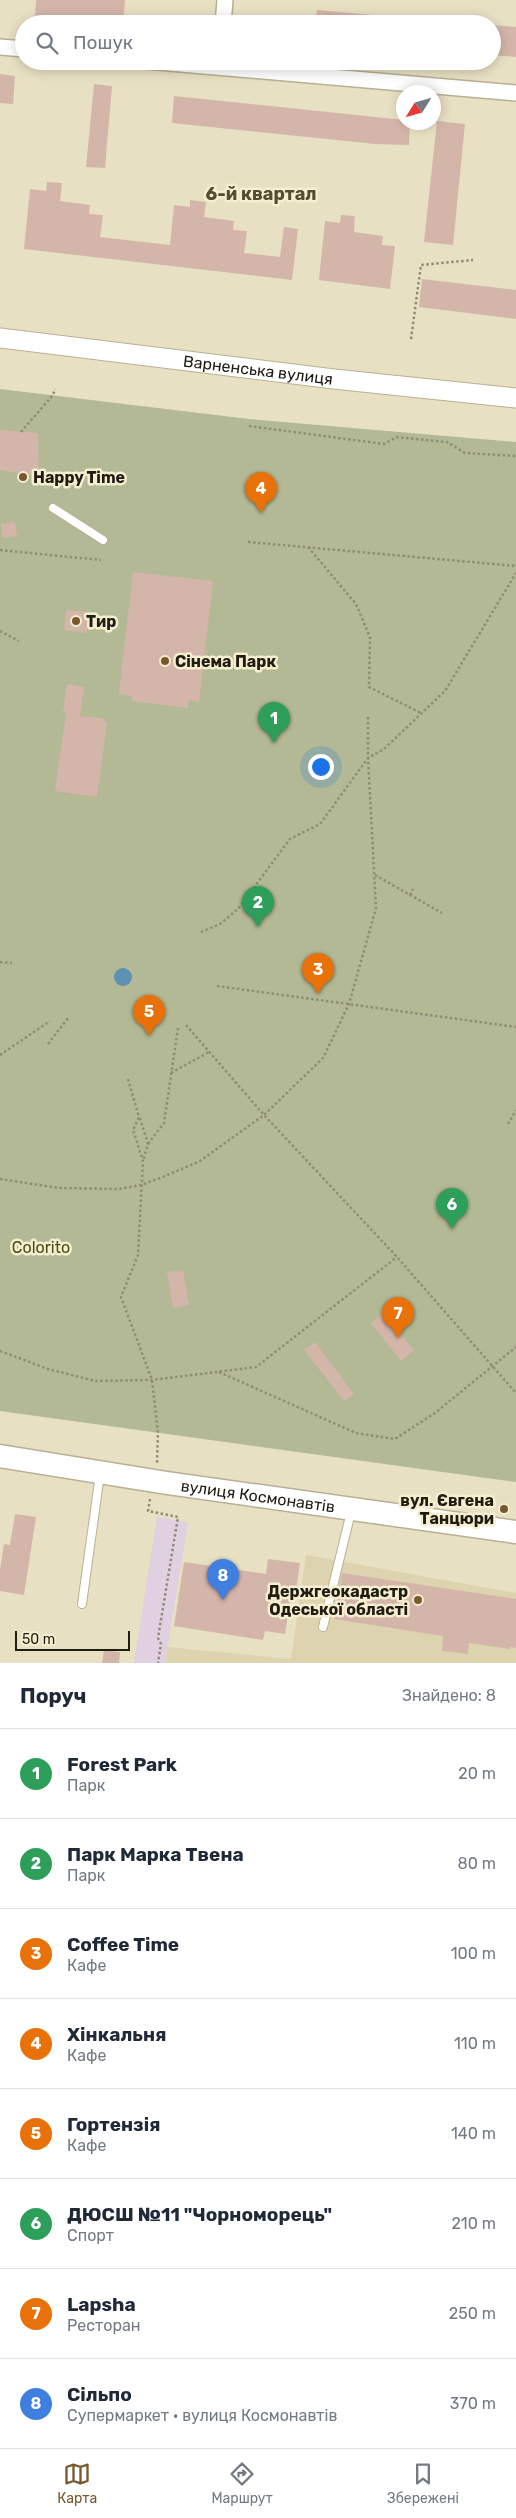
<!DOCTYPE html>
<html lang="uk">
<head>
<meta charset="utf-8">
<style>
  :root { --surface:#fff; --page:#f2f2f3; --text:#1f2937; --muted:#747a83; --line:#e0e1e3; --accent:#77592d }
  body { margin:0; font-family:Rubik,sans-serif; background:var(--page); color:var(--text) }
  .compass { position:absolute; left:396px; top:85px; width:45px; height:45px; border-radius:50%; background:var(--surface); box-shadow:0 2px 12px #0003; rotate:233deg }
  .scale { position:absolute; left:15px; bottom:12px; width:115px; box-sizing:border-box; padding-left:5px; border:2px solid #1f1c11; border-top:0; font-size:14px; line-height:18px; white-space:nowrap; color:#1f1c11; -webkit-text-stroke:4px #f5eed0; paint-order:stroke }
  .you { position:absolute; left:320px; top:766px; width:18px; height:18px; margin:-12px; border:4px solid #fff; border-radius:50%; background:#1a73e8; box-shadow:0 0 0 8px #1a73e833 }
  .badge { display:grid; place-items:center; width:32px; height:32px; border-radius:50%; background:var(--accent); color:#fff; font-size:16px; font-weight:700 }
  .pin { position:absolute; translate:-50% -41px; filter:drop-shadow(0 1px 2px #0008) }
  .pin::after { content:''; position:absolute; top:26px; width:18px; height:15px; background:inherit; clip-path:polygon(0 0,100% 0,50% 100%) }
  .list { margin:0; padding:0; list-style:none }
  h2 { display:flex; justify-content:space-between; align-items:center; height:65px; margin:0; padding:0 20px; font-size:21px }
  h2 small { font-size:16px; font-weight:400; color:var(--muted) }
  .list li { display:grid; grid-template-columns:32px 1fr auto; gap:15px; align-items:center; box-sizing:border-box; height:90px; padding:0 20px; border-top:1px solid var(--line) }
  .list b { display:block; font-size:19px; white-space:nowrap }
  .list p { margin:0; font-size:16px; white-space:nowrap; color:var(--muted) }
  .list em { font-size:16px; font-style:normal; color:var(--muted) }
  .icon { flex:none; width:28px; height:28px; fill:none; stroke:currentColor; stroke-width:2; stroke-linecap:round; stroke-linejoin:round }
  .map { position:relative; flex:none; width:516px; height:1663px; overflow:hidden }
  .search { position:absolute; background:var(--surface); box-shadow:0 2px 12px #0003; left:15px; right:15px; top:15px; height:55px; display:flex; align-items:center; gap:12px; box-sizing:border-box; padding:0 18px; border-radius:28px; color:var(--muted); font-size:19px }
  .sheet { height:785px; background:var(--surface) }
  nav { display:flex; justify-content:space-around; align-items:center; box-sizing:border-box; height:70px; border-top:1px solid var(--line); background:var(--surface); font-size:14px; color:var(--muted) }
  nav a { display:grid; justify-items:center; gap:2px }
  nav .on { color:var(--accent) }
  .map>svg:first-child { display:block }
</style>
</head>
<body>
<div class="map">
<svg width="516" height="1663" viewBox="0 0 516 1663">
  <rect width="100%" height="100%" fill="#e8e0c3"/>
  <!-- commercial -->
  <polygon fill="#e0d0e2" points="157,1517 188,1522 165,1663 134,1663"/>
  <!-- built -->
  <polygon fill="#ddd4af" points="306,1555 516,1593 516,1663 165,1663 168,1647 291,1659"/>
  <!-- green -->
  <polygon fill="#b3b994" points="0,389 249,419 516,442 516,1482 0,1411"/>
  <!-- water -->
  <circle fill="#5d91b1" cx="123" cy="977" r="9"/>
  <!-- building -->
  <g fill="#d4b5a9">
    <polygon points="36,0 125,0 123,24 35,18"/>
    <polygon points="317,10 372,15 371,24 315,24"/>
    <polygon points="492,25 516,27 516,57 492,55"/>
    <polygon points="0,74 15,76 13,104 0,103"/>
    <polygon points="94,84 112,86 105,168 86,167"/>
    <polygon points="174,96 404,120 404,122 410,122 409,145 375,144 172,123"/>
    <polygon points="437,121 465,124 453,245 424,242"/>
    <polygon points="47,182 62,183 60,201 90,205 89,214 103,215 100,237 170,245 174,205 190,207 190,200 206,202 204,217 234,221 233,230 247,231 244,253 280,257 284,227 298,229 292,280 24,249 30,189 46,191"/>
    <polygon points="341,215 355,216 354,232 383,236 382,245 395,246 390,289 319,280 325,221 340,223"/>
    <polygon points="422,279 516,290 516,319 419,307"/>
    <polygon points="0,430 38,433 39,476 0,470"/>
    <polygon points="15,522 17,536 3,538 1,524"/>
    <polygon points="133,572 213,581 199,702 189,700 188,708 131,701 132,696 119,694"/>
    <polygon points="66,610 89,612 87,633 64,630"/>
    <polygon points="67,684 84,687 80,716 102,718 107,723 97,797 55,791 66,713 63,712"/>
    <polygon points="183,1270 189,1305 173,1308 167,1272"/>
    <polygon points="383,1313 414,1350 401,1361 371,1323"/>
    <polygon points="315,1342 354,1394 344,1401 304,1350"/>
    <polygon points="15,1514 36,1517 24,1595 0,1591 0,1570 4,1544 10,1545"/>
    <polygon points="268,1559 300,1563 296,1590 292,1589 285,1634 265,1631 263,1640 174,1626 184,1562 266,1574"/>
    <polygon points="342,1573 516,1599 516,1648 510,1647 510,1649 469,1643 468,1654 442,1651 443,1636 334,1619"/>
    <polygon points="104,1650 120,1652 119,1663 102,1663"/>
  </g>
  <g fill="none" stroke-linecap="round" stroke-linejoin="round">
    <!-- service casing -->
    <g stroke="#b8b094" stroke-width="10">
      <g id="service">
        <polyline points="53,508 103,540"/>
        <polyline points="82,1604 100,1474"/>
        <polyline points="323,1627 351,1512"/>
      </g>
    </g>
    <!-- minor casing -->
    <g stroke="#b8b094" stroke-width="18">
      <g id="minor">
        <polyline points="223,24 225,0"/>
        <polyline points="0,47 24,49"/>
        <polyline points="146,61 516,93"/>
      </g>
    </g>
    <!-- tertiary casing -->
    <g stroke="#b8b094" stroke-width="21">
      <g id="tertiary">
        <path id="s1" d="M0,338L334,379L516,398"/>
      </g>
    </g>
    <!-- secondary casing -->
    <g stroke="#b8b094" stroke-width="25">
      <g id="secondary">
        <path id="s2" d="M0,1456L167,1483L516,1532"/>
      </g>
    </g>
    <!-- path -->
    <g stroke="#918c76" stroke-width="2.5" stroke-dasharray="2.5 2.5" stroke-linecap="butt">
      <polyline points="411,339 421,265 473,260"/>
      <polyline points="249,426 384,444 397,437 447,442 465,453 516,456"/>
      <polyline points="21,432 53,395 55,389"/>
      <polyline points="248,542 516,566"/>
      <polyline points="308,547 356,604 370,637 369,687 421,713"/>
      <polyline points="0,550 101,560"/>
      <polyline points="0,631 19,641"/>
      <polyline points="375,875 442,913"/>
      <polyline points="410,895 413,889"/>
      <polyline points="201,932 220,924 238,909 290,839 320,824 368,758 384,749 445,691 516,573"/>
      <polyline points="0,962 12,963"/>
      <polyline points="217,986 516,1027"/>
      <polyline points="186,1025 264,1115 397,1257 516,1393"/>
      <polyline points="48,1044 68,1018"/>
      <polyline points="0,1055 50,1021"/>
      <polyline points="171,1073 209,1052"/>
      <polyline points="128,1079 139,1117 133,1130 143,1161 138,1255 121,1297 152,1380 158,1433 157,1463"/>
      <polyline points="140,1118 148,1144 143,1161"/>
      <polyline points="508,1124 516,1110"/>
      <polyline points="148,1144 164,1123 178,1028"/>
      <polyline points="0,1179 59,1188 119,1189 141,1185 163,1177 200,1161 264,1115 323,1058 349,1004 376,908 368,758 368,717"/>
      <polyline points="0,1351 48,1369 95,1381 152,1380 256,1367 397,1257"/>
      <polyline points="219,1372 356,1433 395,1439 435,1413 516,1347"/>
      <polyline points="150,1499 148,1511 178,1517 158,1638 161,1644 158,1663"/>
    </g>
    <!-- service -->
    <use href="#service" stroke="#fff" stroke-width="8"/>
    <!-- minor -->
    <use href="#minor" stroke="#fff" stroke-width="15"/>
    <!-- tertiary -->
    <use href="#tertiary" stroke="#fff" stroke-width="19"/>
    <!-- secondary -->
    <use href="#secondary" stroke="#fff" stroke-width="22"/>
  </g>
  <!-- markers -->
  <g fill="#77592d" stroke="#f5eed0" stroke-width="2">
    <circle cx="23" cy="477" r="5"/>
    <circle cx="76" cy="621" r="5"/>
    <circle cx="165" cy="661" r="5"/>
    <circle cx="504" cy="1509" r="5"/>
    <circle cx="418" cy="1600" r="5"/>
  </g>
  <g text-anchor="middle" stroke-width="5" stroke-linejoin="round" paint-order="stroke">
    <!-- street labels -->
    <g font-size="16" fill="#1f1c11" stroke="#f5eed0">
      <text dy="6" stroke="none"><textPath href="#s1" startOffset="260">Варненська вулиця</textPath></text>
      <text dy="6" stroke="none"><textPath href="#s2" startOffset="261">вулиця Космонавтів</textPath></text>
    </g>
    <!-- poi labels -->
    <g font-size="16" font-weight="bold" fill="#1f1c11" stroke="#f5eed0" text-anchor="start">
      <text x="33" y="483">Happy Time</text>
      <text x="86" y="627">Тир</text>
      <text x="175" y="667">Сінема Парк</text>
      <text x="494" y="1506" text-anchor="end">вул. Євгена<tspan x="494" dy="18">Танцюри</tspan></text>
      <text x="408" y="1597" text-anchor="end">Держгеокадастр<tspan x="408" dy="18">Одеської області</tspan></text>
    </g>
    <!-- park labels -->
    <g font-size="16" fill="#484f10" stroke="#f5eed0">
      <text x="41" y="1253">Colorito</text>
    </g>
    <!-- neighbourhood labels -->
    <g font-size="18" font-weight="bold" fill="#534d33" stroke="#f5eed0">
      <text x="261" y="200">6-й квартал</text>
    </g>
  </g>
</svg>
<svg class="compass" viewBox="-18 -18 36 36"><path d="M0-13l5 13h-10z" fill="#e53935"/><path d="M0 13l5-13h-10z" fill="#747a83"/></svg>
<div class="scale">50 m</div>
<div class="you"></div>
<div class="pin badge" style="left:274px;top:743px;background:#2e9e5b">1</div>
<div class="pin badge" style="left:258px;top:927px;background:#2e9e5b">2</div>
<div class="pin badge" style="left:318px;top:994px;background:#e8710a">3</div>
<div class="pin badge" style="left:261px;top:513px;background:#e8710a">4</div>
<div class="pin badge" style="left:149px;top:1036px;background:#e8710a">5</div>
<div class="pin badge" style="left:452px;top:1229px;background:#2e9e5b">6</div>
<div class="pin badge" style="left:398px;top:1338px;background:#e8710a">7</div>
<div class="pin badge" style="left:223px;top:1600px;background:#3f7fe0">8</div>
<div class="search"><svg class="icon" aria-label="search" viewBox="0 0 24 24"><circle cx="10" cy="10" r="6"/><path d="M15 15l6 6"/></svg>Пошук</div>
</div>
<section class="sheet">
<h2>Поруч<small>Знайдено: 8</small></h2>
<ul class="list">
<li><span class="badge" style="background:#2e9e5b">1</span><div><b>Forest Park</b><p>Парк</p></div><em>20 m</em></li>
<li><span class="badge" style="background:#2e9e5b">2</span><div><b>Парк Марка Твена</b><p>Парк</p></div><em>80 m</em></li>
<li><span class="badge" style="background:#e8710a">3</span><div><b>Coffee Time</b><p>Кафе</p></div><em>100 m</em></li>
<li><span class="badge" style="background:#e8710a">4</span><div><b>Хінкальня</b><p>Кафе</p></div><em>110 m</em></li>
<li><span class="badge" style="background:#e8710a">5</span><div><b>Гортензія</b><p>Кафе</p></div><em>140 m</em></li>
<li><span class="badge" style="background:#2e9e5b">6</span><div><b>ДЮСШ №11 &quot;Чорноморець&quot;</b><p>Спорт</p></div><em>210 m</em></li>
<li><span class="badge" style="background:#e8710a">7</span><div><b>Lapsha</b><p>Ресторан</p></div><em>250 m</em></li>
<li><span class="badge" style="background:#3f7fe0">8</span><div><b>Сільпо</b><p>Супермаркет · вулиця Космонавтів</p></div><em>370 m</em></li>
</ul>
</section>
<nav>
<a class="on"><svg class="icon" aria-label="map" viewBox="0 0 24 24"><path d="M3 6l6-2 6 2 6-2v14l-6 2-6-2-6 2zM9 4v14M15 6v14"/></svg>Карта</a>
<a><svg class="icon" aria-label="directions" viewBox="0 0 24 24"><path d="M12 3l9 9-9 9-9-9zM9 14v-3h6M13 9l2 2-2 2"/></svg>Маршрут</a>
<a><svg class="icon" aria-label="saved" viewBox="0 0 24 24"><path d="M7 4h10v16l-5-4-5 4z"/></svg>Збережені</a>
</nav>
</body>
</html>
